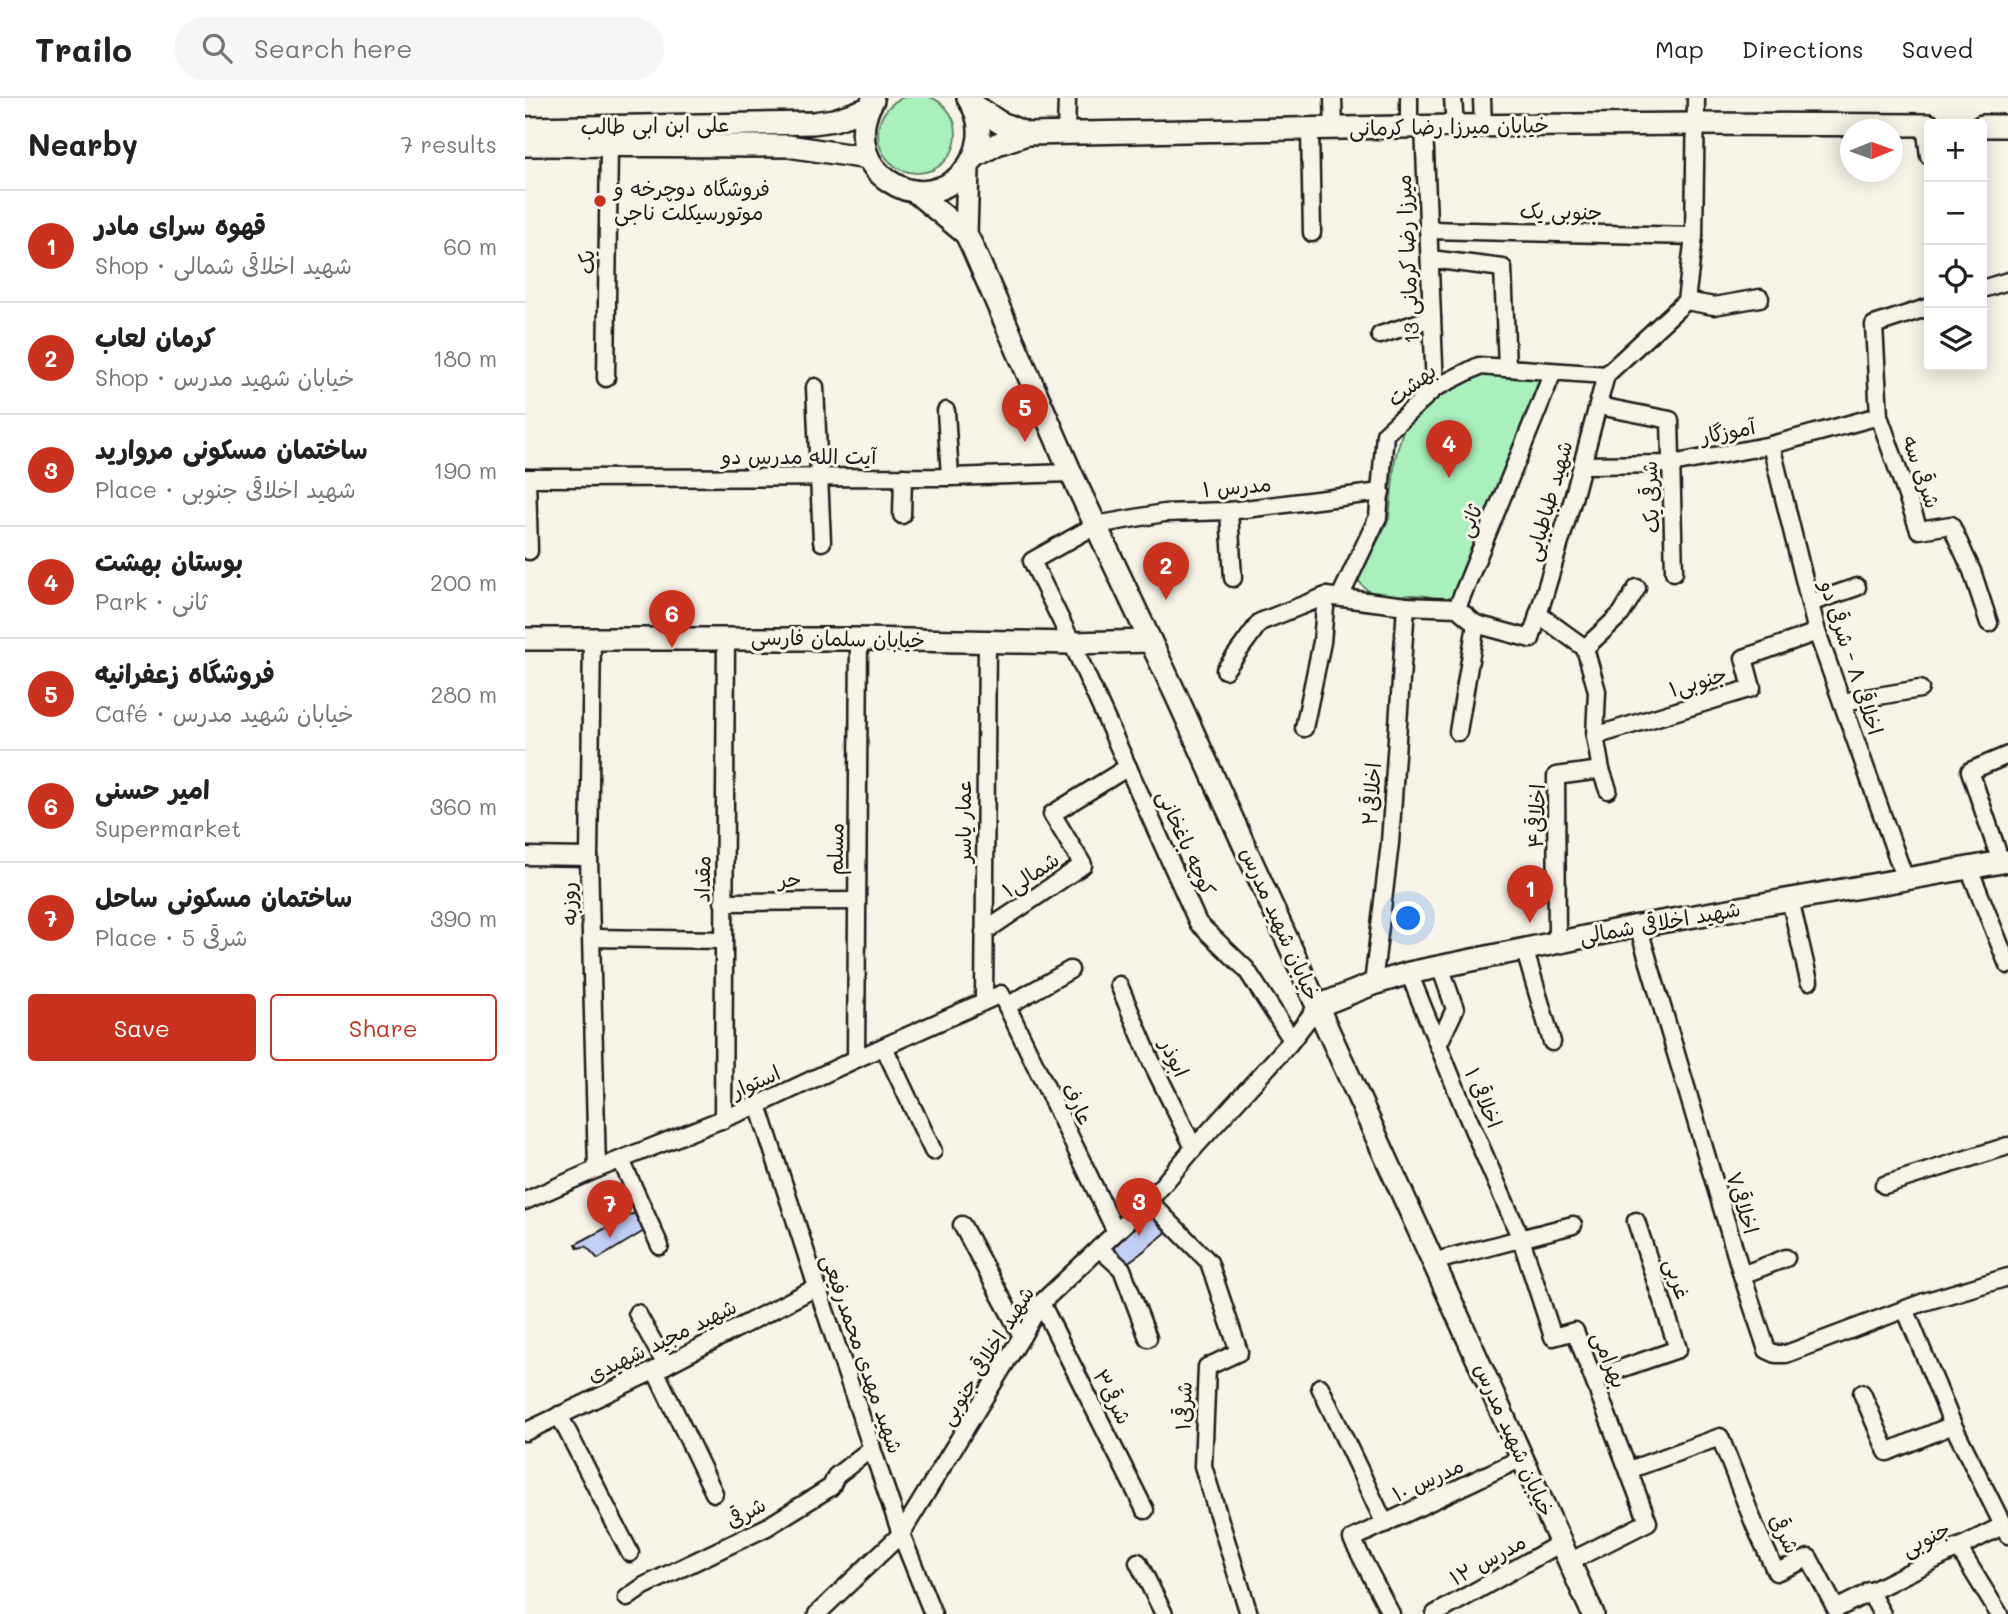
<!DOCTYPE html>
<html lang="en">
<head>
<meta charset="utf-8">
<style>
  :root { --surface:#fff; --page:#f6f6f6; --text:#222; --muted:#767676; --line:#e0e0e0; --accent:#c8321e }
  body { margin:0; font-family:Mali,"Playpen Sans Arabic",sans-serif; background:var(--page); color:var(--text) }
  .controls { position:absolute; right:21px; top:21px; display:grid; overflow:hidden; border-radius:7px; box-shadow:0 4px 18px #0003 }
  .controls button { width:63px; height:63px; display:grid; place-items:center; padding:0; border:0; border-bottom:2px solid var(--line); background:var(--surface); color:var(--text); font:35px sans-serif }
  .compass { position:absolute; left:1315px; top:21px; width:63px; height:63px; border-radius:50%; background:var(--surface); box-shadow:0 4px 18px #0003; rotate:89deg }
  .you { position:absolute; left:884px; top:821px; width:24px; height:24px; margin:-18px; border:5px solid #fff; border-radius:50%; background:#1a73e8; box-shadow:0 0 0 10px #1a73e833 }
  .badge { display:grid; place-items:center; width:46px; height:46px; border-radius:50%; background:var(--accent); color:#fff; font-size:23px; font-weight:700 }
  .pin { position:absolute; translate:-50% -58px; filter:drop-shadow(0 2px 4px #0008) }
  .pin::after { content:''; position:absolute; top:37px; width:24px; height:21px; background:inherit; clip-path:polygon(0 0,100% 0,50% 100%) }
  .list { margin:0; padding:0; list-style:none }
  h2 { display:flex; justify-content:space-between; align-items:center; height:91px; margin:0; padding:0 28px; font-size:30px }
  h2 small { font-size:23px; font-weight:400; color:var(--muted) }
  .list li { display:grid; grid-template-columns:46px 1fr auto; gap:21px; align-items:center; box-sizing:border-box; height:112px; padding:0 28px; border-top:2px solid var(--line) }
  .list b { display:block; font-size:26px; white-space:nowrap }
  .list p { margin:0; font-size:23px; white-space:nowrap; color:var(--muted) }
  .list em { font-size:23px; font-style:normal; color:var(--muted) }
  .actions { display:flex; gap:14px; padding:21px 28px }
  .actions a { flex:1; padding:16px 0; border:2px solid var(--accent); border-radius:7px; text-align:center; font-size:24px; color:var(--accent) }
  .actions .main { background:var(--accent); color:#fff }
  .icon { flex:none; width:38px; height:38px; fill:none; stroke:currentColor; stroke-width:2; stroke-linecap:round; stroke-linejoin:round }
  .map { position:relative; flex:none; width:1483px; height:1516px; overflow:hidden }
  header { display:flex; align-items:center; gap:42px; box-sizing:border-box; height:98px; padding:0 35px; background:var(--surface); border-bottom:2px solid var(--line) }
  header strong { font-size:33px }
  nav { display:flex; gap:38px; margin-inline-start:auto; font-size:24px }
  .search { width:490px; height:63px; background:var(--page); display:flex; align-items:center; gap:18px; box-sizing:border-box; padding:0 24px; border-radius:38px; color:var(--muted); font-size:26px }
  main { display:flex }
  aside { flex:1; background:var(--surface) }
  .map>svg:first-child { display:block }
</style>
</head>
<body>
<header>
<strong>Trailo</strong>
<div class="search"><svg class="icon" aria-label="search" viewBox="0 0 24 24"><circle cx="10" cy="10" r="6"/><path d="M15 15l6 6"/></svg>Search here</div>
<nav><a>Map</a><a>Directions</a><a>Saved</a></nav>
</header>
<main>
<aside>
<h2>Nearby<small>7 results</small></h2>
<ul class="list">
<li><span class="badge">1</span><div><b>قهوه سرای مادر</b><p>Shop · شهید اخلاقی شمالی</p></div><em>60 m</em></li>
<li><span class="badge">2</span><div><b>کرمان لعاب</b><p>Shop · خیابان شهید مدرس</p></div><em>180 m</em></li>
<li><span class="badge">3</span><div><b>ساختمان مسکونی مروارید</b><p>Place · شهید اخلاقی جنوبی</p></div><em>190 m</em></li>
<li><span class="badge">4</span><div><b>بوستان بهشت</b><p>Park · ثانی</p></div><em>200 m</em></li>
<li><span class="badge">5</span><div><b>فروشگاه زعفرانیه</b><p>Café · خیابان شهید مدرس</p></div><em>280 m</em></li>
<li><span class="badge">6</span><div><b>امیر حسنی</b><p>Supermarket</p></div><em>360 m</em></li>
<li><span class="badge">7</span><div><b>ساختمان مسکونی ساحل</b><p>Place · شرقی 5</p></div><em>390 m</em></li>
</ul>
<div class="actions"><a class="main">Save</a><a>Share</a></div>
</aside>
<div class="map">
<svg width="1483" height="1516" viewBox="0 0 1483 1516">
  <rect width="100%" height="100%" fill="#f7f3e8"/>
  <filter id="ink" filterUnits="userSpaceOnUse"><feTurbulence type="fractalNoise" baseFrequency=".0143" numOctaves="2"/><feDisplacementMap in="SourceGraphic" scale="14" xChannelSelector="R" yChannelSelector="G"/><feConvolveMatrix kernelMatrix="1 2 1 2 8 2 1 2 1" color-interpolation-filters="sRGB"/></filter>
  <g filter="url(#ink)">
    <!-- green -->
    <g fill="#a9f0bc" stroke="#62866c" stroke-width="2">
      <circle cx="392" cy="36" r="39"/>
      <path d="M951,276L1016,279L989,357L927,507C919,504 910,500 901,498C877,493 850,508 833,482L864,421L870,361L878,332L909,300L932,284Z"/>
    </g>
    <!-- building -->
    <g fill="#c3cff6" stroke="#1c1c1c" stroke-width="2">
      <polygon points="628,1109 649,1128 615,1156 596,1169 581,1147"/>
      <polygon points="109,1115 119,1133 73,1161 61,1148 53,1150 51,1146"/>
    </g>
    <g fill="none" stroke-linecap="round" stroke-linejoin="round">
      <!-- street casing -->
      <g stroke="#1c1c1c" stroke-width="21">
        <g id="street">
          <polyline points="808,0 809,31"/>
          <polyline points="884,0 884,29"/>
          <polyline points="928,0 930,28"/>
          <polyline points="957,0 958,28"/>
          <polyline points="1400,27 1404,58"/>
          <polyline points="899,29 910,290"/>
          <polyline points="785,31 787,135"/>
          <polyline points="541,36 542,0"/>
          <polyline points="903,132 1169,138"/>
          <polyline points="905,161 978,170 982,270"/>
          <polyline points="1457,191 1483,183"/>
          <polyline points="1161,203 1189,208 1235,200"/>
          <polyline points="1404,209 1349,227 1354,318 1394,432 1426,427 1447,473 1464,525"/>
          <polyline points="855,237 907,220"/>
          <polyline points="1081,277 1161,203 1169,138 1171,0"/>
          <polyline points="81,280 84,48"/>
          <polyline points="290,289 297,444"/>
          <polyline points="1074,308 1145,322 1149,474"/>
          <polyline points="421,313 425,379"/>
          <polyline points="1246,347 1292,534 1380,781"/>
          <polyline points="1057,367 1147,366 1246,347 1354,318"/>
          <polyline points="0,380 425,379 546,375"/>
          <polyline points="2,380 4,453"/>
          <polyline points="704,413 708,480"/>
          <polyline points="377,417 378,379"/>
          <polyline points="815,499 853,419 860,336 910,290 954,268 1081,277"/>
          <polyline points="1285,505 1332,489"/>
          <polyline points="932,510 1028,274"/>
          <polyline points="1013,516 1060,550"/>
          <polyline points="67,540 64,759 72,1071"/>
          <polyline points="700,572 735,524 801,498 881,508 932,510 951,526 1006,541 1048,401 1081,277"/>
          <polyline points="1317,604 1395,591"/>
          <polyline points="779,630 797,544 801,498"/>
          <polyline points="933,634 951,526"/>
          <polyline points="1070,638 1227,590 1219,560 1292,534"/>
          <polyline points="1083,692 1076,672 1070,638 1072,593 1060,550 1096,516 1112,490"/>
          <polyline points="0,758 64,759"/>
          <polyline points="1476,764 1445,673 1483,657"/>
          <polyline points="1444,770 1483,867"/>
          <polyline points="1265,801 1284,883"/>
          <polyline points="198,804 331,803"/>
          <polyline points="1113,828 1217,1177 1242,1252 1251,1256 1261,1256 1399,1204 1483,1179"/>
          <polyline points="459,834 558,767 527,716 603,669"/>
          <polyline points="67,840 198,842"/>
          <polyline points="1032,844 1031,678 1076,672"/>
          <polyline points="999,850 1027,944"/>
          <polyline points="884,875 941,1015 996,1141 1028,1239 1050,1233 1123,1424 1044,1464"/>
          <polyline points="848,886 865,745 881,508"/>
          <polyline points="594,887 627,965 669,1050"/>
          <polyline points="459,902 462,544"/>
          <polyline points="482,908 545,872"/>
          <polyline points="767,942 721,871 673,825 547,545 507,463 571,427 639,415 704,413 856,394"/>
          <polyline points="913,947 930,911 915,868"/>
          <polyline points="359,949 408,1053"/>
          <polyline points="331,961 334,541"/>
          <polyline points="233,1007 292,1189 376,1436 408,1516"/>
          <polyline points="198,1022 201,540"/>
          <polyline points="96,1062 135,1148"/>
          <polyline points="1359,1087 1483,1048"/>
          <polyline points="0,1103 72,1071 233,1007 331,961 476,896 591,1134"/>
          <polyline points="624,1103 684,1164 714,1254 682,1269 678,1368 724,1516"/>
          <polyline points="437,1127 497,1238"/>
          <polyline points="574,1150 597,1171 623,1240"/>
          <polyline points="907,1164 1048,1127"/>
          <polyline points="1217,1177 1261,1160"/>
          <polyline points="516,1205 620,1412"/>
          <polyline points="1381,1213 1428,1327 1483,1437"/>
          <polyline points="112,1215 141,1267"/>
          <polyline points="130,1272 189,1395"/>
          <polyline points="1069,1280 1153,1251 1111,1123"/>
          <polyline points="795,1289 860,1426"/>
          <polyline points="1337,1295 1362,1354 1428,1327"/>
          <polyline points="34,1317 105,1455"/>
          <polyline points="0,1334 141,1267 292,1189"/>
          <polyline points="1104,1372 1195,1339 1230,1428 1251,1474 1284,1460 1311,1511 1477,1428"/>
          <polyline points="1433,1449 1474,1516"/>
          <polyline points="613,1464 639,1516"/>
          <polyline points="1344,1493 1357,1516"/>
          <polyline points="102,1500 119,1488 242,1429 306,1389 311,1378 347,1350"/>
          <polyline points="292,1516 376,1436 497,1238 516,1205 624,1103 669,1050 763,947 793,908"/>
          <polyline points="866,1516 827,1441 997,1360"/>
          <polyline points="910,1516 1036,1445"/>
        </g>
      </g>
      <!-- secondary casing -->
      <g stroke="#1c1c1c" stroke-width="26">
        <g id="secondary">
          <path d="M348,2C338,18 336,36 341,54C345,66 353,76 364,83C417,120 480,53 443,0"/>
          <polyline points="446,5 474,24 502,36"/>
          <polyline points="1457,28 1483,28"/>
          <polyline points="0,30 288,25 309,22 342,11"/>
          <polyline points="0,47 263,48 343,60"/>
          <polyline points="449,59 472,46 502,36 930,28 1170,26 1404,27"/>
          <polyline points="389,93 441,136 447,148 546,375 651,597 1068,1516"/>
          <polyline points="441,136 443,70"/>
          <polyline points="0,541 334,541 547,545 625,543"/>
          <polyline points="793,908 848,886 884,875 1113,828 1483,763"/>
        </g>
      </g>
      <!-- street -->
      <use href="#street" stroke="#f7f3e8" stroke-width="16"/>
      <!-- secondary -->
      <use href="#secondary" stroke="#f7f3e8" stroke-width="21"/>
    </g>
  </g>
  <!-- markers -->
  <circle fill="#c8321e" stroke="#f7f3e8" stroke-width="2.5" cx="75" cy="103" r="7"/>
  <g text-anchor="middle" stroke-width="6" stroke-linejoin="round" paint-order="stroke">
    <!-- street labels -->
    <g font-size="21" fill="#1c1c1c" stroke="#f7f3e8">
      <text transform="translate(130 28) rotate(-1)" y="7">علی ابن ابی طالب</text>
      <text transform="translate(924 29) rotate(-1)" y="7">خیابان میرزا رضا کرمانی</text>
      <text transform="translate(1036 114) rotate(1)" y="7">جنوبی یک</text>
      <text transform="translate(883 161) rotate(-93)" y="7">میرزا رضا کرمانی 13</text>
      <text transform="translate(62 164) rotate(-89)" y="7">یک</text>
      <text transform="translate(887 287) rotate(-38)" y="7">بهشت</text>
      <text transform="translate(1203 334) rotate(-11)" y="7">آموزگار</text>
      <text x="274" y="366">آیت الله مدرس دو</text>
      <text transform="translate(1396 374) rotate(71)" y="7">شرقی سه</text>
      <text transform="translate(712 389) rotate(-5)" y="7">مدرس ۱</text>
      <text transform="translate(1126 399) rotate(-92)" y="7">شرقی یک</text>
      <text transform="translate(1024 403) rotate(-74)" y="7">شهید طباطبایی</text>
      <text transform="translate(945 423) rotate(-68)" y="7">ثانی</text>
      <text transform="translate(313 541) rotate(1)" y="7">خیابان سلمان فارسی</text>
      <text transform="translate(1326 560) rotate(72)" y="7">اخلاقی ۸ - شرقی دو</text>
      <text transform="translate(1173 584) rotate(-17)" y="7">جنوبی۱</text>
      <text transform="translate(847 696) rotate(-86)" y="7">اخلاقی۲</text>
      <text transform="translate(1012 718) rotate(-88)" y="7">اخلاقی۴</text>
      <text transform="translate(439 723) rotate(-90)" y="7">عمار یاسر</text>
      <text transform="translate(661 745) rotate(66)" y="7">کوچه باغخانی</text>
      <text transform="translate(311 751) rotate(-89)" y="7">مسلم</text>
      <text transform="translate(506 777) rotate(-34)" y="7">شمالی۱</text>
      <text transform="translate(178 781) rotate(-89)" y="7">مقداد</text>
      <text transform="translate(265 782) rotate(-1)" y="7">حر</text>
      <text transform="translate(44 806) rotate(-92)" y="7">روزبه</text>
      <text transform="translate(1135 825) rotate(-10)" y="7">شهید اخلاقی شمالی</text>
      <text transform="translate(755 826) rotate(66)" y="7">خیابان شهید مدرس</text>
      <text transform="translate(649 960) rotate(65)" y="7">ابوذر</text>
      <text transform="translate(231 984) rotate(-24)" y="7">استوار</text>
      <text transform="translate(958 1000) rotate(67)" y="7">اخلاقی ۱</text>
      <text transform="translate(552 1006) rotate(64)" y="7">عارف</text>
      <text transform="translate(1217 1105) rotate(73)" y="7">اخلاقی۷</text>
      <text transform="translate(1152 1181) rotate(72)" y="7">غربی</text>
      <text transform="translate(137 1243) rotate(-26)" y="7">شهید مجید شهیدی</text>
      <text transform="translate(337 1256) rotate(71)" y="7">شهید مهدی محمدرفیعی</text>
      <text transform="translate(462 1258) rotate(-58)" y="7">شهید اخلاقی جنوبی</text>
      <text transform="translate(1084 1262) rotate(68)" y="7">بهرامی</text>
      <text transform="translate(587 1299) rotate(63)" y="7">شرقی۳</text>
      <text transform="translate(659 1308) rotate(-88)" y="7">شرقی۱</text>
      <text transform="translate(989 1342) rotate(66)" y="7">خیابان شهید مدرس</text>
      <text transform="translate(903 1382) rotate(-25)" y="7">مدرس ۱۰</text>
      <text transform="translate(221 1415) rotate(-28)" y="7">شرقی</text>
      <text transform="translate(1259 1436) rotate(63)" y="7">شرقی</text>
      <text transform="translate(1401 1441) rotate(-27)" y="7">جنوبی</text>
      <text transform="translate(963 1462) rotate(-29)" y="7">مدرس ۱۲</text>
    </g>
    <!-- poi labels -->
    <g font-size="21" fill="#1c1c1c" stroke="#f7f3e8" text-anchor="start">
      <text x="89" y="98">فروشگاه دوچرخه و<tspan x="89" dy="24">موتورسیکلت ناجی</tspan></text>
    </g>
  </g>
</svg>
<div class="controls">
<button>+</button>
<button>−</button>
<button><svg class="icon" aria-label="locate" viewBox="0 0 24 24"><circle cx="12" cy="12" r="6"/><path d="M12 2v4M12 18v4M2 12h4M18 12h4"/></svg></button>
<button><svg class="icon" aria-label="layers" viewBox="0 0 24 24"><path d="M12 4l9 5-9 5-9-5zM3 14l9 5 9-5"/></svg></button>
</div>
<svg class="compass" viewBox="-18 -18 36 36"><path d="M0-13l5 13h-10z" fill="#e53935"/><path d="M0 13l5-13h-10z" fill="#767676"/></svg>
<div class="you"></div>
<div class="pin badge" style="left:1005px;top:825px">1</div>
<div class="pin badge" style="left:641px;top:502px">2</div>
<div class="pin badge" style="left:614px;top:1138px">3</div>
<div class="pin badge" style="left:924px;top:380px">4</div>
<div class="pin badge" style="left:500px;top:344px">5</div>
<div class="pin badge" style="left:147px;top:550px">6</div>
<div class="pin badge" style="left:85px;top:1140px">7</div>
</div>
</main>
</body>
</html>
